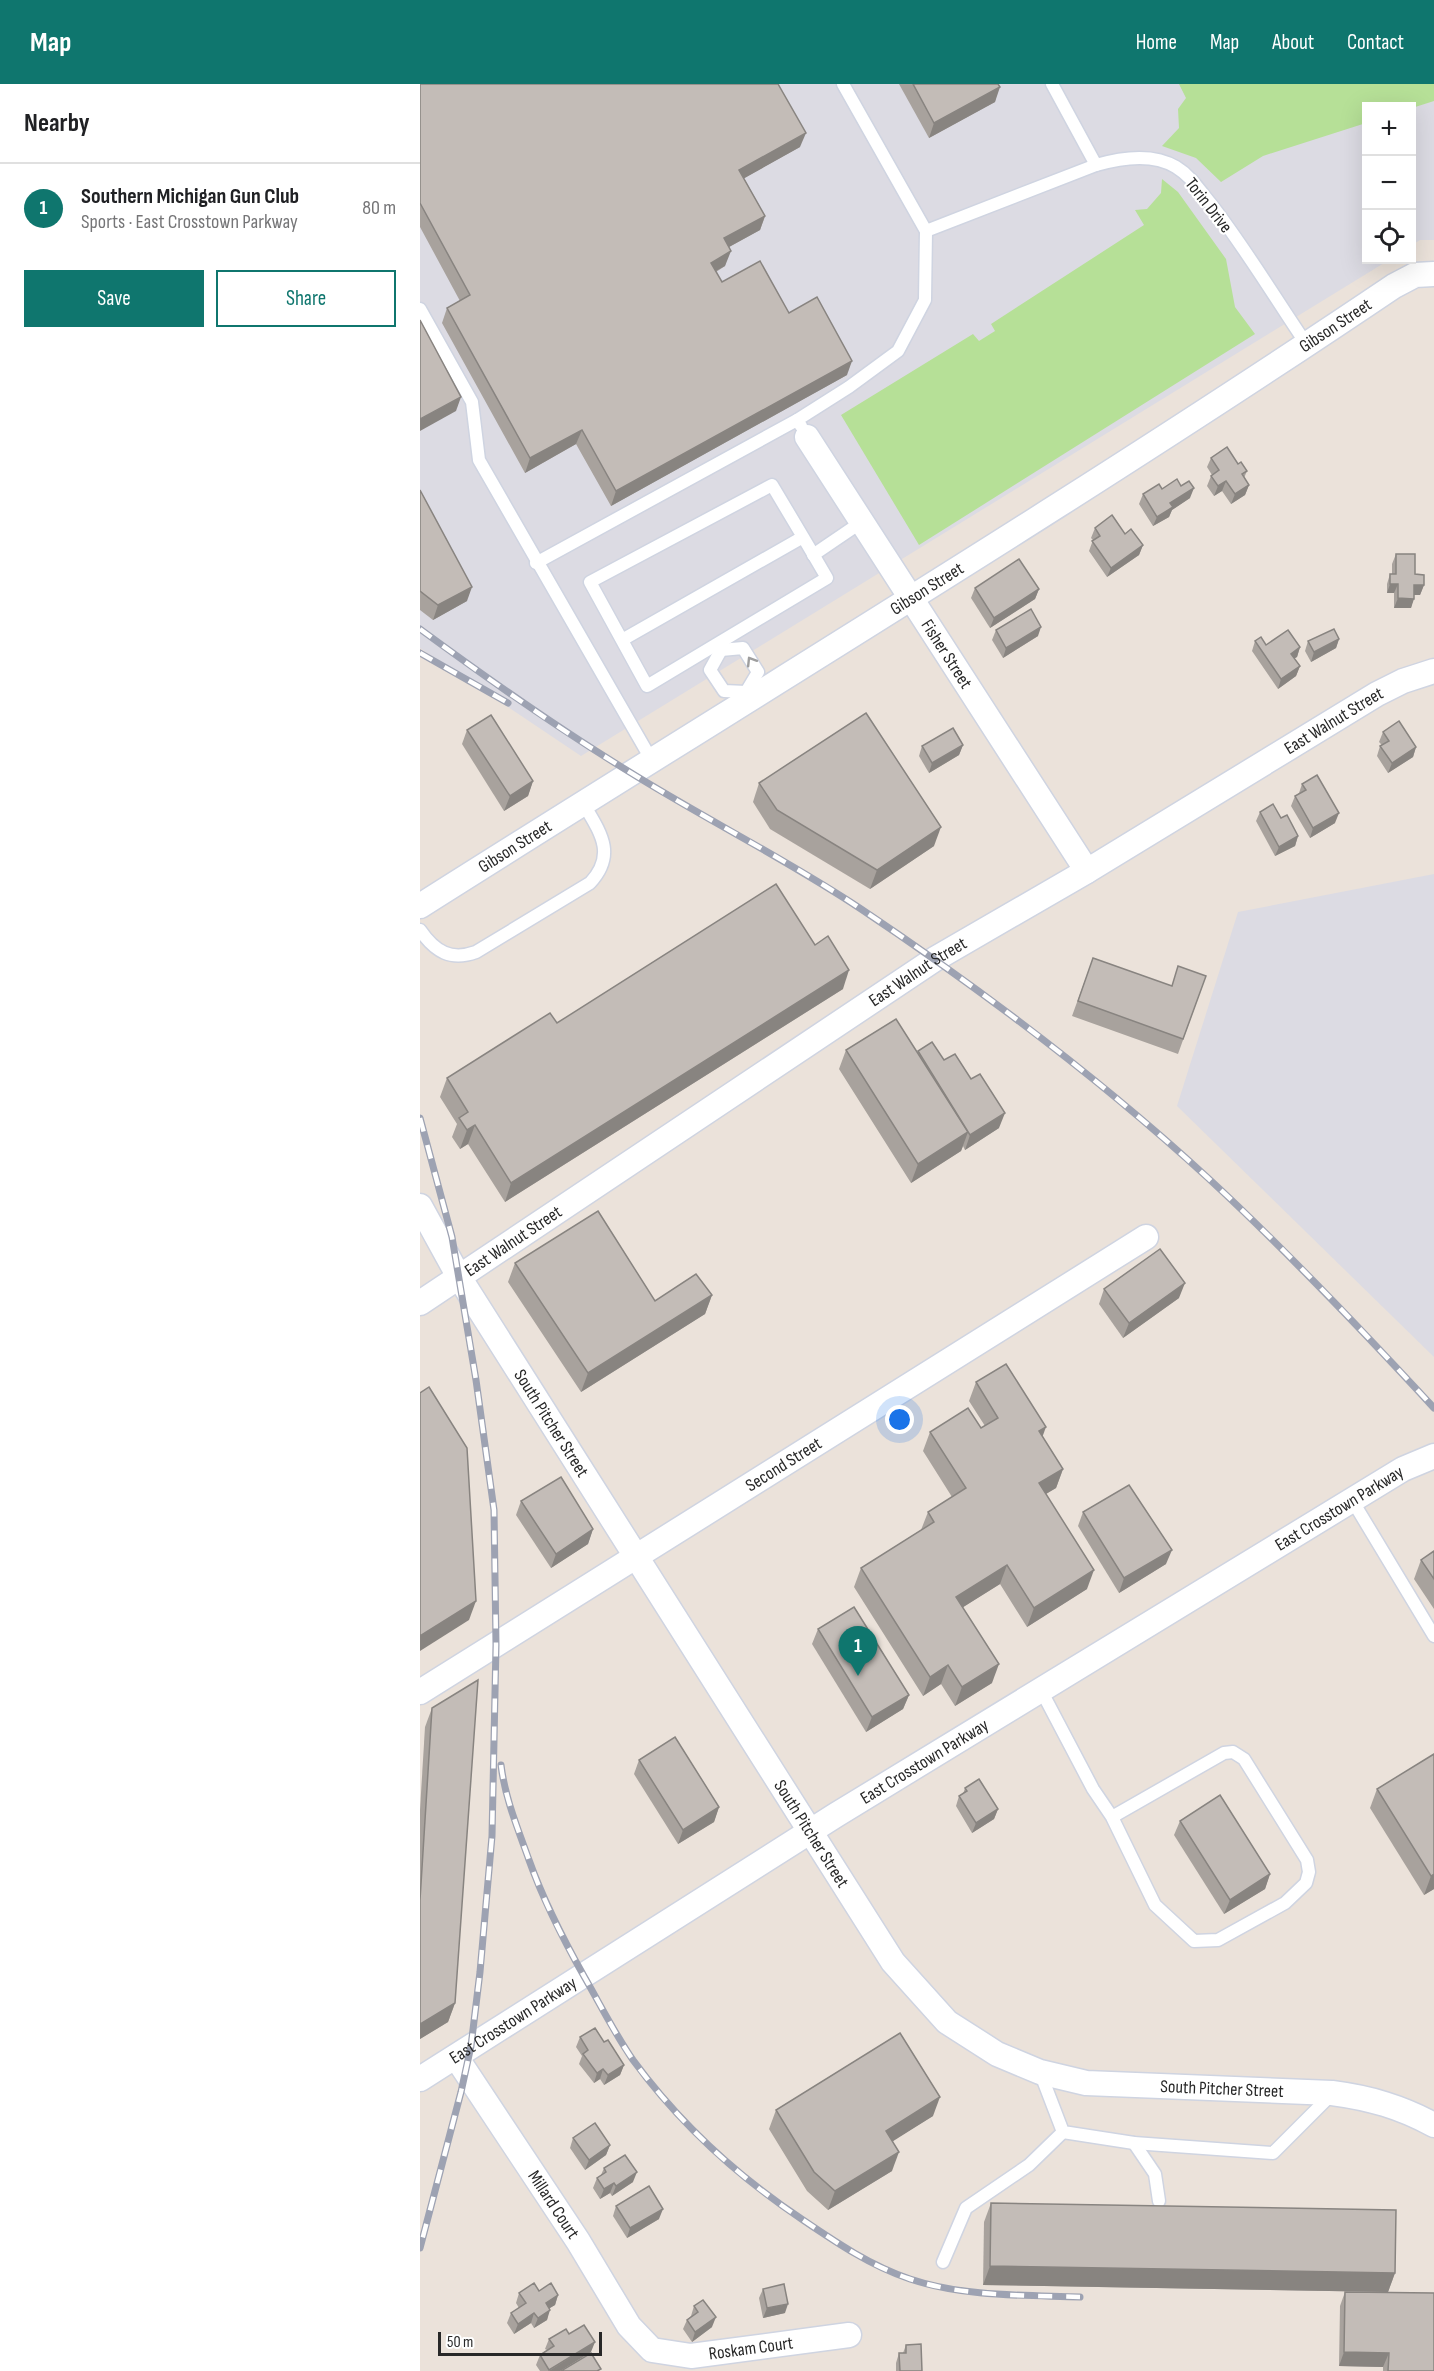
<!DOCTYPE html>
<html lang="en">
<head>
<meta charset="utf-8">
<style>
  :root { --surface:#fff; --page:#f6f6f6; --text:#202124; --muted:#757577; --line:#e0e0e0; --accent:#0f766e }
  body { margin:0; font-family:"Sofia Sans Condensed",sans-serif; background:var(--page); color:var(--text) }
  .controls { position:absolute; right:18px; top:18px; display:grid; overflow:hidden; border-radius:0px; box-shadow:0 6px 24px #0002 }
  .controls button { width:54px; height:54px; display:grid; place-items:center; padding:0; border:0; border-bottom:2px solid var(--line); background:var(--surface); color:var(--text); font:30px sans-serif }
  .scale { position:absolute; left:18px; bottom:15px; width:164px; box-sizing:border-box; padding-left:6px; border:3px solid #282828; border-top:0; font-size:16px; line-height:21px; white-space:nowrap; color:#282828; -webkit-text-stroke:4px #fff; paint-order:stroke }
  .you { position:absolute; left:480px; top:1336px; width:21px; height:21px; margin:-15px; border:4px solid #fff; border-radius:50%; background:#1a73e8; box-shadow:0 0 0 9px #1a73e833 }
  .badge { display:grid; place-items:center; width:39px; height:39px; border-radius:50%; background:var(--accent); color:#fff; font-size:20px; font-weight:700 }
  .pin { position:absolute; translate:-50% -50px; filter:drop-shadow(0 2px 3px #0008) }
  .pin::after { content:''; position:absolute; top:32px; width:21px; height:18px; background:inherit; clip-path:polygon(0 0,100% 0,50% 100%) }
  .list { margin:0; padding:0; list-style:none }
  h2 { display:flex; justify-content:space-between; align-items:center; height:78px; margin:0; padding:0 24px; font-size:26px }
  h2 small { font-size:20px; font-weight:400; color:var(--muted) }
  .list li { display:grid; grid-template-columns:39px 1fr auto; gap:18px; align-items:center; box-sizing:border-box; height:90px; padding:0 24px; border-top:2px solid var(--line) }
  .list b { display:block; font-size:22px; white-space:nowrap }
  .list p { margin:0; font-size:20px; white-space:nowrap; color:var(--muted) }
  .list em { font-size:20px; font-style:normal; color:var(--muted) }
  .actions { display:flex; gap:12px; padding:18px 24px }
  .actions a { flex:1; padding:14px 0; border:2px solid var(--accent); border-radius:0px; text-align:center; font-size:21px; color:var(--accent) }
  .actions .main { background:var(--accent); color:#fff }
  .icon { flex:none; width:33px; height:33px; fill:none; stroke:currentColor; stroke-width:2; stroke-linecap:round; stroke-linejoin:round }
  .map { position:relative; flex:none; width:1014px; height:2287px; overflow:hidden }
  header { display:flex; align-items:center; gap:36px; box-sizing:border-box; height:84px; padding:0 30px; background:var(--accent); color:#fff }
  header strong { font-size:28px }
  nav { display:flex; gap:33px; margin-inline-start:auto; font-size:21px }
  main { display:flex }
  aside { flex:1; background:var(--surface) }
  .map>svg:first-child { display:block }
</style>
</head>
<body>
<header>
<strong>Map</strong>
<nav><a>Home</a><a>Map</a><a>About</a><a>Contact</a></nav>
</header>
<main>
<aside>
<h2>Nearby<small></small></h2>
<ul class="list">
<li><span class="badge">1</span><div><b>Southern Michigan Gun Club</b><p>Sports · East Crosstown Parkway</p></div><em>80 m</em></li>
</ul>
<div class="actions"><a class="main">Save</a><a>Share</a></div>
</aside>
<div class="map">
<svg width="1014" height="2287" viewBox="0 0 1014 2287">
  <rect width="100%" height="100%" fill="#ebe2da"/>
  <!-- industrial -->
  <g fill="#dcdbe3">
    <polygon points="0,0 1014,0 1014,156 1000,156 992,161 992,22 946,22 946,176 969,176 161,672 0,564"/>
    <polygon points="1014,790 1014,1273 757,1022 818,828"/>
  </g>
  <!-- green -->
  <g fill="#b6e097">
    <polygon points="759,0 1014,0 1014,17 992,24 946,22 946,39 843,72 801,98 776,74 742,62 759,44 758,25 766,14"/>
    <polygon points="742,95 758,108 806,175 815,223 835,250 499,461 421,331 553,250 559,257 575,247 571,240 724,141 715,126 727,125 741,109"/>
  </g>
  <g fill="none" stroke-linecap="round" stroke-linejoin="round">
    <!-- lane casing -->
    <g stroke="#cfd4e1" stroke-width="15">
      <g id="lane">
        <polyline points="632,0 676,81"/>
        <path d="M506,147L676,81C700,74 733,69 756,83C771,92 780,107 791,120C826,165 855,214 887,261"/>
        <polyline points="0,225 52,318 59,376 231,675"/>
        <polyline points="377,336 429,303 478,267 505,216 506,147 423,0"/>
        <polyline points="393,471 443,437"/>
        <polyline points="116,479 377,336 381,342"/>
        <polyline points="202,556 383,453 352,401 170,498 227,602 407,494 383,453"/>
        <polyline points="301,566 323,564 338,588 326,608"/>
        <polyline points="301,566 290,586 304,607 326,608"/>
        <path d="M0,846C15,868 31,877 56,868L170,799C197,770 180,748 163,719"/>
        <polyline points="932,1416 1014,1552"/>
        <polyline points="622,1608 673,1705 692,1733 804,1669 813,1668 824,1675 887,1776 889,1788 886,1799 865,1819 798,1856 774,1857 735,1821 692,1733"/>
        <polyline points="620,1988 643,2048 714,2059 853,2069 912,2010"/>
        <polyline points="714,2059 735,2090 739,2117"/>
        <polyline points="523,2178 546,2124 609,2081 643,2048"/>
      </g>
    </g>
    <!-- street casing -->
    <g stroke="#cfd4e1" stroke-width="27">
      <g id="street">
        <path id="s1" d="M387,353L667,787"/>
        <path id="s2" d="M0,822C325,616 655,417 974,202L995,191L1014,190"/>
        <path id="s3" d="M0,1122L39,1193L473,1878L527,1938L577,1970L620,1988L666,1999L912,2009C950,2014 981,2023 1014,2041"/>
        <path id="s4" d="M0,1219L515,875L667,787L957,610L983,597L1014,587"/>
        <path id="s5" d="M0,1608L726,1153"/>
        <path id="s6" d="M36,1973L158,2157L209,2242L232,2266L271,2272L429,2251"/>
        <path id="s7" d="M0,1995L416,1731L983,1385L1014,1372"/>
      </g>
    </g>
    <!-- lane -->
    <use href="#lane" stroke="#fff" stroke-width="12"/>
    <!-- street -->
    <use href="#street" stroke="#fff" stroke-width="24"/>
    <!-- rail casing -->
    <g stroke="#9da2b2" stroke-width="7">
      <g id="rail">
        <path d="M0,545C68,595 136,643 208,687C285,735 366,775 441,825C562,906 680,995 788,1094C867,1167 941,1245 1014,1324"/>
        <polyline points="0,569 88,619"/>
        <polyline points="0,1034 32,1153 56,1296 74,1426 76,1561 72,1752 60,1888 51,1962 41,2008 0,2164"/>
        <path d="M81,1681C85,1714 98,1745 109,1776C124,1818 143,1855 165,1894C181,1922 195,1950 213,1976C260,2040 317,2092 383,2136C417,2159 451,2182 490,2195C544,2213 604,2211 660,2213"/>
      </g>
    </g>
    <!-- rail -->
    <use href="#rail" stroke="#fff" stroke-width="4.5" stroke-dasharray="14" stroke-linecap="butt"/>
  </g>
  <!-- wall -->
  <g fill="#a8a29d">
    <polygon points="0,0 380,63 324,94 345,132 340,146 309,163 305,182 296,188 302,198 369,229 427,291 191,422 156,360 105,389 22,239 27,224 40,217 0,143"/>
    <polygon points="479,0 578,0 575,18 509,54"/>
    <polygon points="791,374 818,380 827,387 824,394 829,401 825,411 811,420 802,407 794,412 787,402 791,392 792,391 787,383"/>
    <polygon points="761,402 770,414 752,426 749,433 733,442 719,420 723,410 742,405"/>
    <polygon points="0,406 47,517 13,536 0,526"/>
    <polygon points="675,444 705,450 723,461 719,471 687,493 669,467 673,456 671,454"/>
    <polygon points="976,470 995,490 1004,501 1000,511 994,511 991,524 974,524 974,509 967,509 967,500 970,490 972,490 972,480"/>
    <polygon points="555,504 619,505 615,515 570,544 551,514"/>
    <polygon points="576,546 618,552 583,574 572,556"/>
    <polygon points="919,555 916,564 891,578 885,567 888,557"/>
    <polygon points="835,557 846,561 880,563 877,573 874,574 880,582 876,592 858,605 832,567"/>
    <polygon points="47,646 113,697 108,712 84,727 42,660"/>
    <polygon points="963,648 996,663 993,673 968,689 957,672 960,662 962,661 959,658"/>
    <polygon points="543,661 539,671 509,689 499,672 502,662"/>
    <polygon points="339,699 514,762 450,805 350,745 333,718"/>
    <polygon points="882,700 915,739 890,754 871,722 875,712 879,709"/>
    <polygon points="840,728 861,734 878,752 875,762 855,772 836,737"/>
    <polygon points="673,874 751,902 786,892 758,970 652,932"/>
    <polygon points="423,905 85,1118 48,1060 40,1065 32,1053 37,1040 20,1013 27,994 137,939"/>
    <polygon points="426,966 497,968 498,967 524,976 579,1044 545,1066 543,1062 541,1067 491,1099 419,985"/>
    <polygon points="95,1179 235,1217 292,1211 285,1230 161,1308 88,1198"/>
    <polygon points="684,1205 759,1214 703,1254 679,1220"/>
    <polygon points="556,1298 622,1352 643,1385 636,1404 626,1410 667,1505 607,1543 580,1500 543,1523 572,1599 535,1622 521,1600 503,1612 434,1503 441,1484 501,1446 508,1428 532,1413 503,1367 510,1348 561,1344 565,1342 549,1317"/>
    <polygon points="101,1417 173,1445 168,1460 131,1484 96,1431"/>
    <polygon points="663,1428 746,1480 699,1509 658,1442"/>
    <polygon points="1014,1467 1014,1525 994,1495 1001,1476"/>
    <polygon points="398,1545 489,1611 483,1625 446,1648 392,1560"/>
    <polygon points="12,1624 35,1919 28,1938 0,1955 0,1726 5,1643"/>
    <polygon points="1014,1670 1014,1805 1004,1811 950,1724 957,1705"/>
    <polygon points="219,1676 299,1723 294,1738 258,1760 214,1690"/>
    <polygon points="545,1704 578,1725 574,1735 552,1749 536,1722 539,1712 543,1710"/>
    <polygon points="760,1737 850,1790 845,1805 804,1830 754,1751"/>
    <polygon points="160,1953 184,1958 204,1981 200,1991 184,2001 180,1995 174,1999 159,1980 162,1972 156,1963"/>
    <polygon points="356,2026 513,2032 472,2057 472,2087 408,2126 387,2107 349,2045"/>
    <polygon points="153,2054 190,2061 186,2071 165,2086 150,2064"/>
    <polygon points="184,2084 213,2098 192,2112 190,2109 180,2115 173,2104 177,2094 181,2091"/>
    <polygon points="571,2119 975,2189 968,2208 563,2201 564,2138"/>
    <polygon points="196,2122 239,2135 207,2154 193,2132"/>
    <polygon points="343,2205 365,2229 343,2234 339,2214"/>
    <polygon points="119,2207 138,2211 135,2221 129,2224 127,2236 114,2244 111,2239 94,2250 87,2239 91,2229 99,2224 96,2219 99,2209"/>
    <polygon points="925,2208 1014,2287 963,2287 963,2283 919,2282 920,2222"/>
    <polygon points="274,2222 292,2243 272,2258 263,2245 267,2236 271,2232"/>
    <polygon points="149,2250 171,2268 140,2287 120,2287 116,2281 120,2271 127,2266 125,2265 129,2255"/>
    <polygon points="486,2261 502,2287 476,2287 476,2279 479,2269 483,2269"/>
  </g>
  <!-- shaded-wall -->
  <g fill="#888480">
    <polygon points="580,3 575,18 509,54 514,39"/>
    <polygon points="386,49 380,63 314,100 319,86"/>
    <polygon points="345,132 340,146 298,169 304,154"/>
    <polygon points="311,167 305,182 285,193 291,179"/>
    <polygon points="432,277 427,291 191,422 196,407"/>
    <polygon points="41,313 36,327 0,347 0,335"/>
    <polygon points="162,346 156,360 105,389 110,374"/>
    <polygon points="806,397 802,407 794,412 798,402"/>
    <polygon points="829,401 825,411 811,420 815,410"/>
    <polygon points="774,404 770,414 752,426 749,433 733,442 737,433 750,419"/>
    <polygon points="723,461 719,471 687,493 691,484"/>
    <polygon points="970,500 978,500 974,509 967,509"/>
    <polygon points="994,501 1004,501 1000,511 991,511"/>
    <polygon points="52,503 47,517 13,536 18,521"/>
    <polygon points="619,505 615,515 570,544 574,534"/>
    <polygon points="978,514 994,515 991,524 974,524"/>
    <polygon points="621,543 618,552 583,574 586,564"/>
    <polygon points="919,555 916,564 891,578 894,568"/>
    <polygon points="880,563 877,573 867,579 871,570"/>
    <polygon points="880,582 876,592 858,605 861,595"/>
    <polygon points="543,661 539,671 509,689 512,679"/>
    <polygon points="996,663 993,673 968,689 972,679"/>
    <polygon points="113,697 108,712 84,727 90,712"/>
    <polygon points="919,729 915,739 890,754 893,744"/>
    <polygon points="521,743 514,762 450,805 457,786"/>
    <polygon points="878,752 875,762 855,772 859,763"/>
    <polygon points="429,886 423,905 85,1118 91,1099"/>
    <polygon points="585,1029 579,1044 545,1066 550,1051"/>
    <polygon points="55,1041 48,1060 40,1065 47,1046"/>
    <polygon points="548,1048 541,1067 491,1099 498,1080"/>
    <polygon points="765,1199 759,1214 703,1254 709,1239"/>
    <polygon points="292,1211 285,1230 161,1308 168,1289"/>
    <polygon points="626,1343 619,1362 619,1347"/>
    <polygon points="643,1385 636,1404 612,1418 619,1399"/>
    <polygon points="173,1445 168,1460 131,1484 136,1470"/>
    <polygon points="752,1466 746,1480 699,1509 704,1494"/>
    <polygon points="587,1481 580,1500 529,1532 536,1513"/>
    <polygon points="674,1486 667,1505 607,1543 614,1524"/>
    <polygon points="56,1517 49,1536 0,1567 0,1552"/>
    <polygon points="579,1580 572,1599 535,1622 542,1603"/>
    <polygon points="528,1581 521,1600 503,1612 510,1593"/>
    <polygon points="489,1611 483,1625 446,1648 452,1633"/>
    <polygon points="299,1723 294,1738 258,1760 263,1746"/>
    <polygon points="578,1725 574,1735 552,1749 556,1739"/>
    <polygon points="850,1790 845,1805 804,1830 810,1816"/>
    <polygon points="1014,1790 1014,1805 1004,1811 1011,1792"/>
    <polygon points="35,1919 28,1938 0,1955 0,1940"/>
    <polygon points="204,1981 200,1991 184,2001 188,1991"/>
    <polygon points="183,1985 180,1995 174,1999 177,1989"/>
    <polygon points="520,2013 513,2032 459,2066 466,2047"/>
    <polygon points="190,2061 186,2071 165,2086 169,2076"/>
    <polygon points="479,2068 472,2087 408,2126 415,2107"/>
    <polygon points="217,2088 213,2098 192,2112 196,2102"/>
    <polygon points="194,2099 190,2109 180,2115 184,2105"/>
    <polygon points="243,2125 239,2135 207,2154 210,2144"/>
    <polygon points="570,2182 975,2189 968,2208 563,2201"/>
    <polygon points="138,2211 135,2221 122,2229 126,2219"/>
    <polygon points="368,2220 365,2229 343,2234 347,2224"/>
    <polygon points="130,2226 127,2236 114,2244 118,2234"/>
    <polygon points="114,2229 111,2239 94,2250 98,2240"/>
    <polygon points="296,2233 292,2243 272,2258 275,2248"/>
    <polygon points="175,2258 171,2268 140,2287 129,2287"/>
    <polygon points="924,2268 969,2269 963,2283 919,2282"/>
  </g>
  <!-- building -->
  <g fill="#c3bcb7" stroke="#888480" stroke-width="1.5">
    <polygon points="0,0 358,0 386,49 319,86 345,132 304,154 311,167 291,179 302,198 340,177 369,229 397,213 432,277 196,407 162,346 110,374 27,224 50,211 0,119"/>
    <polygon points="493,0 578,0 580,3 514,39"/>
    <polygon points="0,236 41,313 0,335"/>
    <polygon points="807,363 818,380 821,378 827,387 822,390 829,401 815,410 806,397 798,402 791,392 799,386 791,374"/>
    <polygon points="757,395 761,402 769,397 774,404 750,419 753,423 737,433 723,410 739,400 742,405"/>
    <polygon points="0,406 52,503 18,521 0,507"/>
    <polygon points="692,431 705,450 711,445 723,461 691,484 672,457 680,452 675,444"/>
    <polygon points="976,470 995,470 995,490 1004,491 1004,501 994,501 994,515 978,514 978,500 970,500 970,490 976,490"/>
    <polygon points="599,475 619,505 574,534 555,504"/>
    <polygon points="611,525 621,543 586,564 576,546"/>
    <polygon points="914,545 919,555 894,568 888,557"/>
    <polygon points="868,546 880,563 871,570 880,582 861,595 835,557 841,553 846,561"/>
    <polygon points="446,629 521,743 457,786 357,726 339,699"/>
    <polygon points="71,631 113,697 90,712 47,646"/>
    <polygon points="979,637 996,663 972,679 960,662 969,657 963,648"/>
    <polygon points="533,644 543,661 512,679 502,662"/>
    <polygon points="897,691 919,729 893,744 875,712 886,706 882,700"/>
    <polygon points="853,720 861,734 867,731 878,752 859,763 840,728"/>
    <polygon points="356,800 395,861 408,852 429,886 91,1099 55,1041 47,1046 39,1034 48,1028 27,994 130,929 137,939"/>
    <polygon points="673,874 752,902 758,882 786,892 763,955 658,917"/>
    <polygon points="476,935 548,1048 498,1080 426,966"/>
    <polygon points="512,958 524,976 535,970 551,995 560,990 585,1029 550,1051 498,967"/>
    <polygon points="178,1127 235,1217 276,1190 292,1211 168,1289 95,1179"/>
    <polygon points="740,1165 765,1199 709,1239 684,1205"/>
    <polygon points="586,1280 626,1343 619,1347 643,1385 619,1399 674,1486 614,1524 587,1481 536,1513 579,1580 542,1603 528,1581 510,1593 441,1484 514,1438 508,1428 546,1404 510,1348 548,1324 561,1344 578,1334 556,1298"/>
    <polygon points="9,1303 47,1364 56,1517 0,1552 0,1309"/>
    <polygon points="141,1393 173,1445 136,1470 101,1417"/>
    <polygon points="709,1401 752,1466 704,1494 663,1428"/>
    <polygon points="1014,1467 1014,1495 1001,1476"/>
    <polygon points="434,1523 489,1611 452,1633 398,1545"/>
    <polygon points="58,1596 35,1919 0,1940 0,1816 12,1624"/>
    <polygon points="255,1653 299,1723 263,1746 219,1676"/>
    <polygon points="1014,1670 1014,1790 1011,1792 957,1705"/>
    <polygon points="559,1695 578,1725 556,1739 539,1712 547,1707 545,1704"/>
    <polygon points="800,1711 850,1790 810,1816 760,1737"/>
    <polygon points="175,1944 184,1958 188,1956 204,1981 188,1991 183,1985 177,1989 163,1970 168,1966 160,1953"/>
    <polygon points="480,1949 520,2013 466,2047 479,2068 415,2107 394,2088 356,2026"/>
    <polygon points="175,2039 190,2061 169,2076 153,2054"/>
    <polygon points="205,2071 217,2088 196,2102 194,2099 184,2105 177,2094 186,2088 184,2084"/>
    <polygon points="229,2102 243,2125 210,2144 196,2122"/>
    <polygon points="571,2119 976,2126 975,2189 570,2182"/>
    <polygon points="114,2199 119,2207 131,2199 138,2211 126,2219 130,2226 118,2234 114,2229 98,2240 91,2229 106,2219 99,2209"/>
    <polygon points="364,2200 368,2220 347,2224 343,2205"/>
    <polygon points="925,2208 1014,2209 1014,2287 968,2287 969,2269 924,2268"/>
    <polygon points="283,2216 296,2233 275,2248 267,2236 278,2228 274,2222"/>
    <polygon points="164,2241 175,2258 129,2286 120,2271 134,2262 129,2255 146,2245 149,2250"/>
    <polygon points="501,2260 502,2287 480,2287 479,2269 486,2269 486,2261"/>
    <polygon points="171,2269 181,2285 177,2287 141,2287"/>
  </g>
  <!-- one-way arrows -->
  <defs><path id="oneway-chevron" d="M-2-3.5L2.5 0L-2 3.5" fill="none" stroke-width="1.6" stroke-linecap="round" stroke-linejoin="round" transform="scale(1.5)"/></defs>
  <use stroke="#9e9e9e" href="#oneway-chevron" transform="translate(331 577) rotate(-122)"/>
  <g text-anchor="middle" stroke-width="4.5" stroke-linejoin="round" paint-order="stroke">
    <!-- street labels -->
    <g font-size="18" fill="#282828" stroke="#fff">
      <text transform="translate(789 121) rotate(52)" y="6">Torin Drive</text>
      <text dy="6" stroke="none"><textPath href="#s2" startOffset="1084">Gibson Street</textPath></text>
      <text dy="6" stroke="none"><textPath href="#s2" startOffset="598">Gibson Street</textPath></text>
      <text dy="6" stroke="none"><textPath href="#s1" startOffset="258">Fisher Street</textPath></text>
      <text dy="6" stroke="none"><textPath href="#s4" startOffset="1084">East Walnut Street</textPath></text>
      <text dy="6" stroke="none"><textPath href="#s2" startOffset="112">Gibson Street</textPath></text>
      <text dy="6" stroke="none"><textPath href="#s4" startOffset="598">East Walnut Street</textPath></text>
      <text dy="6" stroke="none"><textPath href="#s4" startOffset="112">East Walnut Street</textPath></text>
      <text dy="6" stroke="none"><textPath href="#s3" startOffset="254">South Pitcher Street</textPath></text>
      <text dy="6" stroke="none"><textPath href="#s5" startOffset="429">Second Street</textPath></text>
      <text dy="6" stroke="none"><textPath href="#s7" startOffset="1082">East Crosstown Parkway</textPath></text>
      <text dy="6" stroke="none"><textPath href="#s7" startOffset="596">East Crosstown Parkway</textPath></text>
      <text dy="6" stroke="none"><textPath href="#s3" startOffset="740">South Pitcher Street</textPath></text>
      <text dy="6" stroke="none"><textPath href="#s7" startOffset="110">East Crosstown Parkway</textPath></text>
      <text dy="6" stroke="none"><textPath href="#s3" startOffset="1262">South Pitcher Street</textPath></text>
      <text dy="6" stroke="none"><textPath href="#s6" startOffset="177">Millard Court</textPath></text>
      <text dy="6" stroke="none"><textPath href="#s6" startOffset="453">Roskam Court</textPath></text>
    </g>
  </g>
</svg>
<div class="controls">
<button>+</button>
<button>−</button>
<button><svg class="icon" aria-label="locate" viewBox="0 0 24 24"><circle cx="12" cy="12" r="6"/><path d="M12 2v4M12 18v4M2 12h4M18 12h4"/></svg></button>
</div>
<div class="scale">50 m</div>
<div class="you"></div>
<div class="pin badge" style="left:438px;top:1592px">1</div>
</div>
</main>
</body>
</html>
